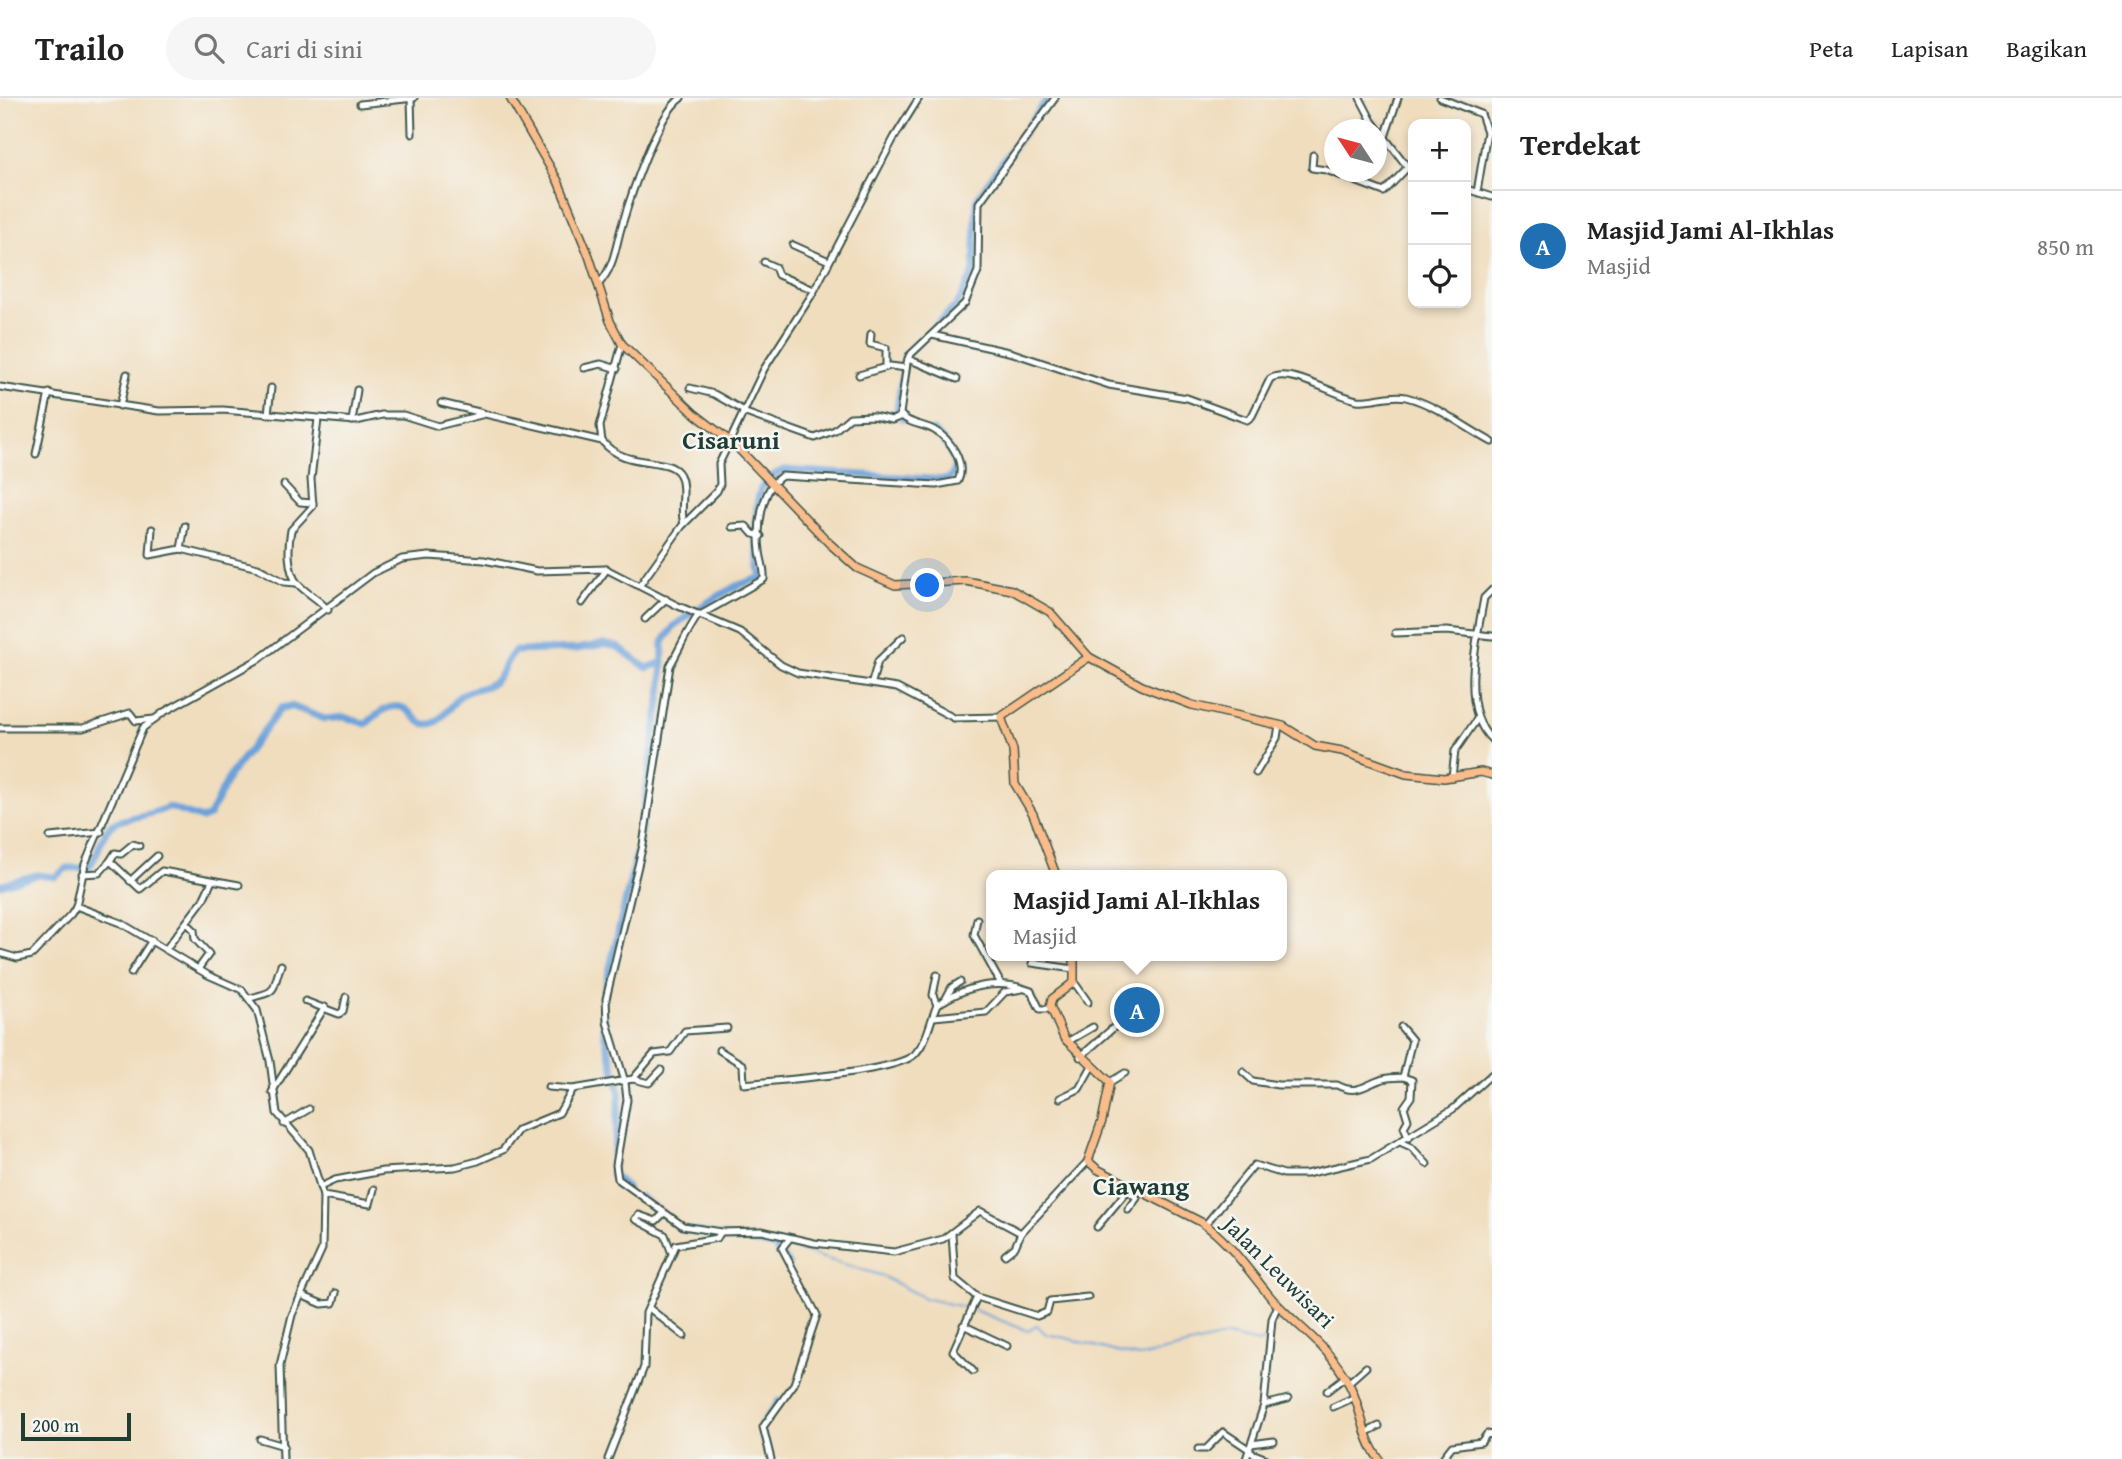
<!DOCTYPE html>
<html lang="id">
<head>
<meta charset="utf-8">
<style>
  :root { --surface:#fff; --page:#f6f6f6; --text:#222; --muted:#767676; --line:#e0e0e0; --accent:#1f6fb2 }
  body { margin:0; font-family:"Gentium Book Plus",serif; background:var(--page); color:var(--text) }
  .controls { position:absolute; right:21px; top:21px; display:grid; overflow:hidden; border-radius:14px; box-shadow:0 4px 10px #0003 }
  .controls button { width:63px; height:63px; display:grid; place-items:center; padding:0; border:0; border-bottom:2px solid var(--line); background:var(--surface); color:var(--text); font:35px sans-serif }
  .compass { position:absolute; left:1324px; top:21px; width:63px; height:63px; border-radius:50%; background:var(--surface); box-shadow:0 4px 10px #0003; rotate:306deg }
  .scale { position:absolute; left:21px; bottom:18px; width:110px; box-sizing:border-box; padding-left:7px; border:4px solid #1f3d34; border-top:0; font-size:19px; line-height:24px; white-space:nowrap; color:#1f3d34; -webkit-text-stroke:5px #f6f6f2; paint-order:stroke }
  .you { position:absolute; left:928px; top:488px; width:24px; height:24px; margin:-18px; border:5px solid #fff; border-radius:50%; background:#1a73e8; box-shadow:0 0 0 10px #1a73e833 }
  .badge { display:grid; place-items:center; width:46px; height:46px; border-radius:50%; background:var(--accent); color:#fff; font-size:23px; font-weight:700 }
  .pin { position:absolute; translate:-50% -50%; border:4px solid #fff; box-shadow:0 2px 7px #0006 }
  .popup { position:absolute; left:986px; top:772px; width:301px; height:91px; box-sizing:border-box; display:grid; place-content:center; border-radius:14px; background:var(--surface); filter:drop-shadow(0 2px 5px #0005); font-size:23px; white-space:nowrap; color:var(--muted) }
  .popup b { font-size:26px; color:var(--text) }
  .popup::after { content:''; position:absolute; left:50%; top:100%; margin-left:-14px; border:14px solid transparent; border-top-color:var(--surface) }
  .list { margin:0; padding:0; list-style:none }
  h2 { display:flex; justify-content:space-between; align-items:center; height:91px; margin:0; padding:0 28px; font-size:30px }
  h2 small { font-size:23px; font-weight:400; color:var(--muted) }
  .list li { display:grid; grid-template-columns:46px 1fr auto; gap:21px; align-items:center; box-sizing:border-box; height:112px; padding:0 28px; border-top:2px solid var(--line) }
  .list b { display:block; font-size:26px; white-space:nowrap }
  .list p { margin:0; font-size:23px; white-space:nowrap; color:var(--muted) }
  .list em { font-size:23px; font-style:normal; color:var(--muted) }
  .icon { flex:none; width:38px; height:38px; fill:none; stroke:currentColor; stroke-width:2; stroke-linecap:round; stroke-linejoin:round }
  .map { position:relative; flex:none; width:1492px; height:1361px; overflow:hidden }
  header { display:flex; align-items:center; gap:42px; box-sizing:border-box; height:98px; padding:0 35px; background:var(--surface); border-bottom:2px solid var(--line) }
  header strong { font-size:33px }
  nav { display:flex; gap:38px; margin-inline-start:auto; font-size:24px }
  .search { width:490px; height:63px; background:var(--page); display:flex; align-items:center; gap:18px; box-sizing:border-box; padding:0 24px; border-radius:38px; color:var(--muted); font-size:26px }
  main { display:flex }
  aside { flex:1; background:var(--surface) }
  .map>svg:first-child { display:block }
</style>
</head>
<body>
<header>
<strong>Trailo</strong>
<div class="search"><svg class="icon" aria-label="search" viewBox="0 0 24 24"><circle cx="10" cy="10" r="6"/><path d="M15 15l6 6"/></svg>Cari di sini</div>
<nav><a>Peta</a><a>Lapisan</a><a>Bagikan</a></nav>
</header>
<main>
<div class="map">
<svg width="1492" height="1361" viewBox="0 0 1492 1361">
  <rect width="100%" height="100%" fill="#f6f6f2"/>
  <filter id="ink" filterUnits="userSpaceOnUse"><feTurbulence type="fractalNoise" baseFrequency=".0143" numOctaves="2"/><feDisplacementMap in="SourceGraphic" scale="14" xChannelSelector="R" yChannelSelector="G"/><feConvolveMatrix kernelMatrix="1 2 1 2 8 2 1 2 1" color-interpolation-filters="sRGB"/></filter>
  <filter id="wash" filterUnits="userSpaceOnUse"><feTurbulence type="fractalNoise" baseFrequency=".00686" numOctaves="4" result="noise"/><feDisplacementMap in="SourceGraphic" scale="28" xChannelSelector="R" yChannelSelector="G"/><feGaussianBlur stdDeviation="1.57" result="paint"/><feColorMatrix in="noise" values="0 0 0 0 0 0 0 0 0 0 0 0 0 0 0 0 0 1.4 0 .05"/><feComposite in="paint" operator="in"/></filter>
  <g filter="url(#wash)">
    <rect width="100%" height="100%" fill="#f0ddbd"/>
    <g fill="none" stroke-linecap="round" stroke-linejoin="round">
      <!-- stream -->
      <g stroke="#6da2d9" stroke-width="2">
        <polyline points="787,1149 880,1177 924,1200 968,1210"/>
        <path d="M974,1212L1028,1233L1037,1227C1040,1231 1044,1236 1050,1237C1081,1241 1109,1255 1140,1259L1227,1238L1258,1245L1268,1241"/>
        <polyline points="1274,1224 1286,1221"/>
      </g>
      <!-- river -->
      <g stroke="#6da2d9" stroke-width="7">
        <polyline points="903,321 897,311 905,257 956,208 963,196 974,173 977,100 1048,0"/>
        <path d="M0,787L37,777L55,779L67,770H88C100,757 100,735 113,726C125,718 151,719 168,709L202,721L209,718L230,677L281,610L291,608L325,621L344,619L366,626C372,621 380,613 388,610C413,601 413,633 434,625C444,620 452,605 460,598C472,588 487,593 498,580C505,571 506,561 515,553L577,551L604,546L618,549L647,570L663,564"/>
        <path d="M627,1090L612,1077L620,993L604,935L602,904L638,749L662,589L663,544L675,527L705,506L736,488L762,479C757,459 752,407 762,389C766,381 777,375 784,372L947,382C965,370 946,343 933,333"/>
        <polyline points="640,1099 682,1131 774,1148 788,1166"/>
        <polyline points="766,1350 760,1330 779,1303"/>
      </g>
    </g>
  </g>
  <g filter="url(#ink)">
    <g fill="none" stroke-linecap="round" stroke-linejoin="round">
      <!-- minor casing -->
      <g stroke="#3e5549" stroke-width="9">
        <g id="minor">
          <polyline points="411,0 412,36"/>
          <polyline points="1360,0 1372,23 1413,76"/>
          <polyline points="1440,0 1481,16 1487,34 1477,94"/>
          <polyline points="360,6 414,0"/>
          <polyline points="1361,32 1371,21"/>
          <polyline points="1385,39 1398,0"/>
          <polyline points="1313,57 1312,70 1326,72 1384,94 1408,69"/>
          <polyline points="1466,91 1492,99"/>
          <polyline points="793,147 829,163"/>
          <polyline points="764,164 775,169 778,177 814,192"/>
          <path d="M598,187C615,168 615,150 622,127C631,97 657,17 681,0"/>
          <polyline points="871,236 870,246 886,250 886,269"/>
          <path d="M932,237L1013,255L1109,287L1187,300L1247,322L1252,318L1270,281C1288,268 1336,298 1357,302C1373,304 1390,295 1406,299C1437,307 1464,329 1492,344"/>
          <path d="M622,246L600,328L602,343C626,373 669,356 680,377C687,392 679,411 684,426"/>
          <polyline points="908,261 957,281"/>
          <polyline points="584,270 601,266 617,271"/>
          <polyline points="859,277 890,268 906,270"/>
          <polyline points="0,289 159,313 223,312 356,323 382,317 403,317 438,328 485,316 602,343"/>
          <polyline points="690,290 714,296 744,313"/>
          <polyline points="441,305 483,315"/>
          <polyline points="120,308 127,276"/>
          <polyline points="743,314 815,340 835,332 850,319 873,318 892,322 902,318"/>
          <polyline points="268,316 271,290"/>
          <path d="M318,321L311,381L313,408L291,432C288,447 287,474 298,486C307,496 319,501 328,512"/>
          <polyline points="352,323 357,292"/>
          <polyline points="36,356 49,295"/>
          <polyline points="284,387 300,404 313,405"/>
          <polyline points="732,429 746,428 753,436 761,438"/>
          <polyline points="152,431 150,457 181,451 258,470 284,484 296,485"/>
          <polyline points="181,451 185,428"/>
          <polyline points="640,487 682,428 717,393 720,386 719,366 764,271 813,195 894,40 919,0"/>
          <path d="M1492,492L1484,500C1477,540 1459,611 1492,642"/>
          <polyline points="582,505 607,471"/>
          <path d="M699,516C687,533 680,550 670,568L643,747L606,901L607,924L625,984L627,1002L616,1067L618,1081L683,1128L721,1134"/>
          <path d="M702,516L764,481C765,471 761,463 760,453C757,431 761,390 782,378L936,387L958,383C966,365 951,341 934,332C923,326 908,326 900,316L907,265L909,258L965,205L978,173L979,105L1055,0"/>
          <polyline points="645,521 666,501"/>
          <polyline points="1395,535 1447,533 1492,538"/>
          <polyline points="872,584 878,563 903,539"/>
          <polyline points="0,630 83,630 130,615 136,623 154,621"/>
          <polyline points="1256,675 1277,640 1279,627"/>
          <polyline points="1452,679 1455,653 1477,621"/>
          <polyline points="50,739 101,734"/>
          <polyline points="110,763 115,755 121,756 133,746 139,748"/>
          <polyline points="82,776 99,775 110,763 140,791 162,773 239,787"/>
          <polyline points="130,783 157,758"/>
          <polyline points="76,808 121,825 208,877 242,892 257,912 270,963 277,1015 309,1052 323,1098 322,1151 292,1217 280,1267 283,1361"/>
          <polyline points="977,821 974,837 1000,884"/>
          <polyline points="187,825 194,832 195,841 209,856 198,871"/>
          <polyline points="166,851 203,802 212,783"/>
          <polyline points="0,855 17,860 32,857 71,816 76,808 85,766 143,630 164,614 259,561 373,475 402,461 429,458 484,462 537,473 606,471 676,507 740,534 781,567 798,575 897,590 954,620 1001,619"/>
          <polyline points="1032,865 1074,871"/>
          <polyline points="131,875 152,842"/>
          <polyline points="937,877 933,897 937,907"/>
          <polyline points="1074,884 1088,904"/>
          <path d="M250,900C279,893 271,894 281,867"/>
          <polyline points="945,902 952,889 960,884"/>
          <polyline points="305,903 339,916 343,913 346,899"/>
          <polyline points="934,919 986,914 1005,894 1022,891"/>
          <polyline points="1401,929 1412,942 1403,979 1412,982 1411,999 1404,1009 1408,1022 1404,1029 1409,1040"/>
          <polyline points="1067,944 1093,929"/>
          <path d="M719,952L743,967L744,986C776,982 896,975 915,956C928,942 930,923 937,907C966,888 998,880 1031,893L1040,911H1050"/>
          <polyline points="1080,959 1128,917"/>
          <path d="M1243,974L1253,983L1278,987H1337C1356,997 1363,988 1380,982C1387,979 1395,980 1403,979"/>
          <polyline points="633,981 649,985 661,972"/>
          <polyline points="1110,984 1125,975"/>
          <polyline points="548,989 573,991"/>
          <polyline points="272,994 325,909"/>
          <polyline points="1060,1000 1079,991 1092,968"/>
          <polyline points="284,1026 309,1011"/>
          <polyline points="1402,1045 1411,1049 1427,1066"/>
          <polyline points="320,1089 335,1082 383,1073 455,1069 478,1063 503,1052 518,1032 559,1015 573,991 633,981 654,956 670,954 685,933 727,930"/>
          <polyline points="323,1098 370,1106 374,1091"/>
          <polyline points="1128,1112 1137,1100 1128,1093"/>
          <polyline points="664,1115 656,1123 639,1117 635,1121 665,1137 671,1153"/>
          <polyline points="1205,1127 1254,1067 1284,1076 1306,1076 1371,1061 1453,1011 1492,976"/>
          <polyline points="1097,1129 1132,1087"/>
          <polyline points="952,1136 955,1181 977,1199 953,1253 973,1273"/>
          <polyline points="1005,1157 1015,1149 1021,1135"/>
          <polyline points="301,1197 322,1206 333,1205 336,1195"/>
          <polyline points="977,1199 1037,1218 1047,1214 1050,1203 1088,1199"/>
          <polyline points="649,1210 684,1238"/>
          <polyline points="963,1227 1007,1248"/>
          <polyline points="1348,1285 1366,1269"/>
          <polyline points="1327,1293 1345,1279"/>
          <polyline points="1264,1307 1288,1301"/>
          <polyline points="1333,1309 1355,1299"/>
          <polyline points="1365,1335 1379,1328"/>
          <polyline points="260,1341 284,1348"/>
          <polyline points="1251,1346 1274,1343"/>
          <polyline points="1198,1351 1206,1351 1223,1334 1250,1352"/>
          <polyline points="1249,1354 1267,1361"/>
          <polyline points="608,1361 644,1269 646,1215 676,1147 717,1140 721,1134 762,1133 814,1145 894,1154 943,1141 980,1113 1021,1135 1088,1063"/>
          <polyline points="771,1361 763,1329 794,1286 817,1217 782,1150 790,1140"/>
          <polyline points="1246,1361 1264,1307 1272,1221 1278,1207"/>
          <polyline points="1442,1361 1452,1348 1481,1344 1487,1336 1492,1337"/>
        </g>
      </g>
      <!-- major casing -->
      <g stroke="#3e5549" stroke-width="10">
        <g id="major">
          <polyline points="510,0 558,83 589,158 610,223 622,246 695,316 735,347 829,445 857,470 895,487 966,483 1012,492 1050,514 1089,559 1142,588 1192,607 1283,628 1315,648 1342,653 1406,676 1444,680 1481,674 1492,677"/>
          <polyline points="1056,777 1033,716 1015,686 1013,652 1001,619 1089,559"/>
          <path d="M1074,858V884L1052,901L1050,908L1064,940L1110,984L1102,1023L1088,1063L1097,1071L1201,1124C1230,1143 1251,1177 1274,1203C1304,1235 1326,1245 1349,1286C1362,1310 1362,1339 1379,1361"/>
        </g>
      </g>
      <!-- minor -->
      <use href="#minor" stroke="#fff" stroke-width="5"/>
      <!-- major -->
      <use href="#major" stroke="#f9bc8a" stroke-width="7"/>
    </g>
  </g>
  <g text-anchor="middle" stroke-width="5" stroke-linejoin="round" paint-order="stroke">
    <!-- street labels -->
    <g font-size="23" fill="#1f3d34" stroke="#f6f6f2">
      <text transform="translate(1279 1174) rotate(45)" y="8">Jalan Leuwisari</text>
    </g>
    <!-- quarter labels -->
    <g font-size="26" font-weight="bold" fill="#1f3d34" stroke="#f6f6f2">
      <text x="731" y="351">Cisaruni</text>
      <text x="1141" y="1097">Ciawang</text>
    </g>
  </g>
</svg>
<div class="controls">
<button>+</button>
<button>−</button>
<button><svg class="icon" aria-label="locate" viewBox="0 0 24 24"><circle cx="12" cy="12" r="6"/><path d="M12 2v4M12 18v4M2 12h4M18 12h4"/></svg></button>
</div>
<svg class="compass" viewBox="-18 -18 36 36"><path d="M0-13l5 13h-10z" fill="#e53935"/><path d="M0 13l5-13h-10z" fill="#767676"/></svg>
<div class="scale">200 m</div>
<div class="you"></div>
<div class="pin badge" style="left:1137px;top:912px">A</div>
<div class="popup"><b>Masjid Jami Al-Ikhlas</b>Masjid</div>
</div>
<aside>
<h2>Terdekat<small></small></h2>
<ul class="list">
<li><span class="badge">A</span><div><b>Masjid Jami Al-Ikhlas</b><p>Masjid</p></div><em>850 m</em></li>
</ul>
</aside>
</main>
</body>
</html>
